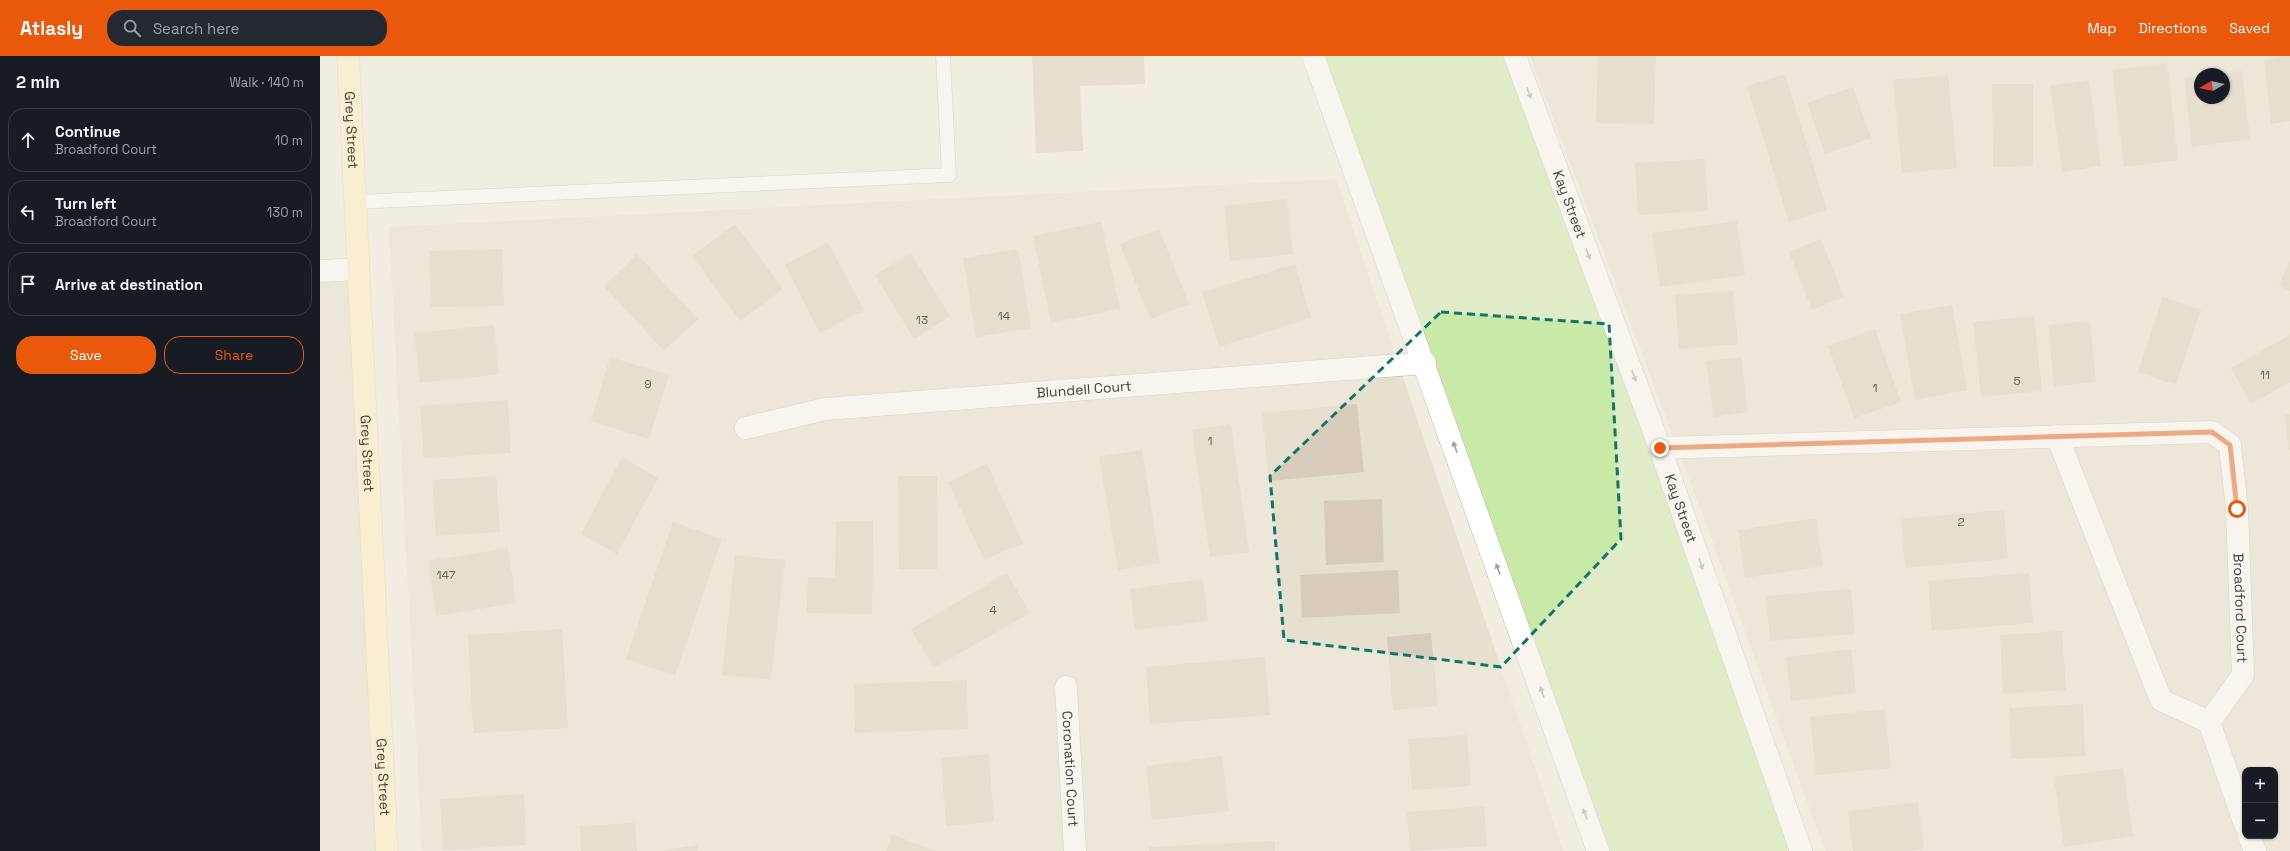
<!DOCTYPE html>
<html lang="en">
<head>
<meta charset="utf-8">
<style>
  :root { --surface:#171b24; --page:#242831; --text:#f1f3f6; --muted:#9ea1a6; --line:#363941; --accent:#ea580c }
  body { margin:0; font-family:"Space Grotesk",sans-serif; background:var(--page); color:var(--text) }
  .controls { position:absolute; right:12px; bottom:12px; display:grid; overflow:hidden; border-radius:8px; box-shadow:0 1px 3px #0004 }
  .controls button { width:36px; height:36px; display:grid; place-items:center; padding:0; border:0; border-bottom:1px solid var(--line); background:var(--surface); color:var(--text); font:20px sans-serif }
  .compass { position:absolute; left:1874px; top:12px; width:36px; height:36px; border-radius:50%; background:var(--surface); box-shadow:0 1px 3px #0004; rotate:261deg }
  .stop { position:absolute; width:12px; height:12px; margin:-9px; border:3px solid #ea580c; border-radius:50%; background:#fff }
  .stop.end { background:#ea580c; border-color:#fff; box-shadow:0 1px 4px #0008 }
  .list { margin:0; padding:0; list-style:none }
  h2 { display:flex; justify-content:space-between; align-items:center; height:52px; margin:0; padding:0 16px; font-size:17px }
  h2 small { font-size:13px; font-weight:400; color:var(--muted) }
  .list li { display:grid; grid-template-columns:26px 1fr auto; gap:12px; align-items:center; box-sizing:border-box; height:64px; margin:0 8px 8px; padding:0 8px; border:1px solid var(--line); border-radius:16px }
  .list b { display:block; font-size:15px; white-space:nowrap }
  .list p { margin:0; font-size:13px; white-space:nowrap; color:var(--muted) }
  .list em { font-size:13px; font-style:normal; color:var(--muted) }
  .actions { display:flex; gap:8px; padding:12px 16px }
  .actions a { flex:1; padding:9px 0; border:1px solid var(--accent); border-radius:16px; text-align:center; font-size:14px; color:var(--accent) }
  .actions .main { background:var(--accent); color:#fff }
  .icon { flex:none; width:22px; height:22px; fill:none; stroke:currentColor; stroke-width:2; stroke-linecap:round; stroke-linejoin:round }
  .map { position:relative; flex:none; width:1970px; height:795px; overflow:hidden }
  header { display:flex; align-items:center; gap:24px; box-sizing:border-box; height:56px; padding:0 20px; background:var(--accent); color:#fff }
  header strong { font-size:19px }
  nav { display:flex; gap:22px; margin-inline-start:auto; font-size:14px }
  .search { width:280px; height:36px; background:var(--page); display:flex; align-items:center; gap:10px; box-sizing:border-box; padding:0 14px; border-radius:16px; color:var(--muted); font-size:15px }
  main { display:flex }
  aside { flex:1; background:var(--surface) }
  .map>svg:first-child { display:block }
</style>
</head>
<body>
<header>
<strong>Atlasly</strong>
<div class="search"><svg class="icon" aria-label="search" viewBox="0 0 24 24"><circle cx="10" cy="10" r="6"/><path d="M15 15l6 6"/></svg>Search here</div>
<nav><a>Map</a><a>Directions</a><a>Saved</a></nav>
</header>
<main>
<aside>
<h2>2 min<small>Walk · 140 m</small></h2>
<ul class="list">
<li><svg class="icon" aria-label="ahead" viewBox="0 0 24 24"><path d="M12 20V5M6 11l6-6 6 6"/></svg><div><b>Continue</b><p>Broadford Court</p></div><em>10 m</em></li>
<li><svg class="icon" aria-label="left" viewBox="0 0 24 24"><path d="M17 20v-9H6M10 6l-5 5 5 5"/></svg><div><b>Turn left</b><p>Broadford Court</p></div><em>130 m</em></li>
<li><svg class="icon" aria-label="arrive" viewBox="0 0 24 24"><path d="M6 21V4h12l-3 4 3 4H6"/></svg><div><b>Arrive at destination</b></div></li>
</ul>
<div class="actions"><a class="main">Save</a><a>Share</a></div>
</aside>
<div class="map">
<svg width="1970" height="795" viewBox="0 0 1970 795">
  <rect width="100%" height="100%" fill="#f2ede1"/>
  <!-- residential -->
  <g fill="#e6e0cf" fill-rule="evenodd">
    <path d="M1210,0H1970V795H1505L1384,462ZM1880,18H1904V42H1880ZM1925,714H1955V780H1925Z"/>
    <polygon points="1016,123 1243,795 102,795 69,171"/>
    <polygon points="38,213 67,795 0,795 0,215"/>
  </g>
  <!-- green -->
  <polygon fill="#c9e9a7" points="992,0 1195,0 1481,795 1277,795"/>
  <!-- building -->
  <g fill="#d7ccb9">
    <polygon points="712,0 824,0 825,28 760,30 763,95 716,97"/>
    <polygon points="1278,0 1336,0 1334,68 1276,67"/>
    <polygon points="1970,0 1970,65 1951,68 1944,4"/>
    <polygon points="1847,7 1858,104 1804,111 1792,14"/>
    <polygon points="1922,15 1930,83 1872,91 1864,22 1880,20 1880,42 1904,42 1904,17"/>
    <polygon points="1465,18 1507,154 1469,166 1427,30"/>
    <polygon points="1628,19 1637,112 1582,117 1573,24"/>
    <polygon points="1769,24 1781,110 1742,116 1730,30"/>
    <polygon points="1672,28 1713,28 1713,110 1673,111"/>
    <polygon points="1533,31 1551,82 1505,98 1487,47"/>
    <polygon points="1385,103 1388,155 1318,159 1315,107"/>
    <polygon points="967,143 973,198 910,205 904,150"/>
    <polygon points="1417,165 1425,219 1340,231 1332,177"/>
    <polygon points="781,166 800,253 731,267 713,180"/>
    <polygon points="415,168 463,233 420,265 372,200"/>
    <polygon points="839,173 869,248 830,263 800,188"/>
    <polygon points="1501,183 1524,241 1492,254 1469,196"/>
    <polygon points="508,186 544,254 500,277 465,209"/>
    <polygon points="182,193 184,250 111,251 109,195"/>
    <polygon points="698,193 711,272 656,281 643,202"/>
    <polygon points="591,197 630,260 594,283 555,219"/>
    <polygon points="317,198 378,263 344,295 284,230"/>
    <polygon points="1970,204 1970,235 1959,230"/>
    <polygon points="975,208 991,262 899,291 882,236"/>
    <polygon points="1413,235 1418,288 1359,293 1355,239"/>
    <polygon points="1843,241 1881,254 1856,329 1818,316"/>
    <polygon points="1632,249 1647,334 1595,344 1580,258"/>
    <polygon points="1714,260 1722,335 1661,341 1653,266"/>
    <polygon points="1770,265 1776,326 1734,330 1728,269"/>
    <polygon points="174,269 179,318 100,327 94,277"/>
    <polygon points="1555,273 1581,346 1534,362 1508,290"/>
    <polygon points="1970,279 1970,326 1931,348 1911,312"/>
    <polygon points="290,301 349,319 329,383 271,365"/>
    <polygon points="1421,301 1428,356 1394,361 1386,305"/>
    <polygon points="188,344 191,397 104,402 100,350"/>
    <polygon points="1037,348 1044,416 949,425 942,357"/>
    <polygon points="1970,358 1970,394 1969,394 1965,359"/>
    <polygon points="911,368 929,496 890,501 872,374"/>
    <polygon points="822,394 840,507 798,514 779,401"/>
    <polygon points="302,401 338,422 297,498 261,478"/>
    <polygon points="667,408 703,487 664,504 628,426"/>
    <polygon points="176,420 180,476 116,480 112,424"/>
    <polygon points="578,420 617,420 618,513 579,513"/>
    <polygon points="1062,443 1064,506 1006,509 1004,445"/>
    <polygon points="1684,454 1688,503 1585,512 1581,463"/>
    <polygon points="1496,462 1503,510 1425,522 1418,474"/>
    <polygon points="516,465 553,465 552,558 487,557 488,521 515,522"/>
    <polygon points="353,466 402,483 355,620 306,603"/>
    <polygon points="188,492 196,547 116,560 108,505"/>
    <polygon points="415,499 465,504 451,624 402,619"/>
    <polygon points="1078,514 1080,557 982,562 980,519"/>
    <polygon points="687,517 710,557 614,612 591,573"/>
    <polygon points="1709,517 1713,567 1612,575 1608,525"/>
    <polygon points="883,523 888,565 815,574 810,533"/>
    <polygon points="1531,533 1535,578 1450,585 1446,540"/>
    <polygon points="242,573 248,672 153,677 148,579"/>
    <polygon points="1742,575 1746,634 1683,638 1680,579"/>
    <polygon points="1111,577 1118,650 1073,654 1067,581"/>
    <polygon points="1531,593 1536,637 1471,645 1466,601"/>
    <polygon points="945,601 950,659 830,668 826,611"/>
    <polygon points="647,624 648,673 535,677 534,628"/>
    <polygon points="1763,648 1765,700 1691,703 1689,652"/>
    <polygon points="1565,653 1571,712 1496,719 1490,661"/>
    <polygon points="1147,679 1151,730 1092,734 1088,683"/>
    <polygon points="669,698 674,766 626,770 621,702"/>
    <polygon points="902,700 909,755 832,764 826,710"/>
    <polygon points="1803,712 1813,780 1744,791 1734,721"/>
    <polygon points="204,738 206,789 123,794 120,743"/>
    <polygon points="1598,746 1604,793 1585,795 1533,795 1528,755"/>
    <polygon points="1164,750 1167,790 1090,795 1087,756"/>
    <polygon points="315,767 317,795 261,795 260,770"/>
    <polygon points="572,778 615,795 566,795"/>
    <polygon points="955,785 955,795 829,795 829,791"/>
    <polygon points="377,789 378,795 346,795 346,794"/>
  </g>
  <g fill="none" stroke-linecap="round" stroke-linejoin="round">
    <!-- service casing -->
    <g stroke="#c0b8a6" stroke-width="15">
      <polyline id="service" points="35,146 629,119 623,0"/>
    </g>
    <!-- minor casing -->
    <g stroke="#c0b8a6" stroke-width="23">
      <g id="minor">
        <path id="s1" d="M426,372L505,353L1105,307"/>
        <polyline points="1737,380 1841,644 1889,666"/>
        <path id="s2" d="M1340,392L1892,376L1910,389L1917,453L1923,619L1889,666"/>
        <path id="s3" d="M746,631L755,795"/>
        <polyline points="1889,666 1925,768"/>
        <polyline points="1929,780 1935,795"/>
      </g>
    </g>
    <!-- tertiary casing -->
    <g stroke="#c0b8a6" stroke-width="23">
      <g id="tertiary">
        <polyline points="993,0 1278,795"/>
        <path id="s4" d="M1195,0L1340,392L1481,795"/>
        <polyline points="0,215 38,213"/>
      </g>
    </g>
    <!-- secondary casing -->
    <g stroke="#d8c790" stroke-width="23">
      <g id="secondary">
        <path id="s5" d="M28,0L67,795"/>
      </g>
    </g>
    <!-- service -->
    <use href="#service" stroke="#fff" stroke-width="14"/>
    <!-- minor -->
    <use href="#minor" stroke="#fff" stroke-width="22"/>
    <!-- tertiary -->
    <use href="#tertiary" stroke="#fff" stroke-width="22"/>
    <!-- secondary -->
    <use href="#secondary" stroke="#fff2be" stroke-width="22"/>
  </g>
  <!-- one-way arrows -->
  <defs><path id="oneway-solid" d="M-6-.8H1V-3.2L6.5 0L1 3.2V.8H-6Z"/></defs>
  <g fill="#a19e98">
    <use href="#oneway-solid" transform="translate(1209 37) rotate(70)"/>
    <use href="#oneway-solid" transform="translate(1268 198) rotate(70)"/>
    <use href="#oneway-solid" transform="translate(1314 320) rotate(70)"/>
    <use href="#oneway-solid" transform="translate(1135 391) rotate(-110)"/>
    <use href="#oneway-solid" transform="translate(1381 508) rotate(71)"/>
    <use href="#oneway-solid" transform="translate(1178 513) rotate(-110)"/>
    <use href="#oneway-solid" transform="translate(1222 636) rotate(-110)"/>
    <use href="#oneway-solid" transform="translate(1265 758) rotate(-110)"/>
  </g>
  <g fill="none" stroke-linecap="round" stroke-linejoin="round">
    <!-- route -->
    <polyline stroke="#ea580c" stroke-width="5" points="1340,392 1892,376 1910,389 1917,453"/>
  </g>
  <!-- marked area -->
  <path d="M0 0H1970V795H0ZM1121,256L1289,268L1301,483L1181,611L964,584L950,420Z" fill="#f2ede1" fill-opacity=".55" fill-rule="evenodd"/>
  <path fill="none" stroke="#0f766e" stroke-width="3" stroke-dasharray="8 5" stroke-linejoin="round" d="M1121,256L1289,268L1301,483L1181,611L964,584L950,420Z"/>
  <g text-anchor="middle" stroke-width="3" stroke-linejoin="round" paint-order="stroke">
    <!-- number labels -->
    <g font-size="12" fill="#686154">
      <text x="684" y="264">14</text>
      <text x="602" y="268">13</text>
      <text x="1945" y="323">11</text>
      <text x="1697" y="329">5</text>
      <text x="328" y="332">9</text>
      <text x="1555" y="336">1</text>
      <text x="890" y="389">1</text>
      <text x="1641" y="470">2</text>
      <text x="126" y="523">147</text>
      <text x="673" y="558">4</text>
    </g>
    <!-- street labels -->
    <g font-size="14" fill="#433d32" stroke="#fff">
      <text dy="5" stroke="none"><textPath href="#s5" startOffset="74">Grey Street</textPath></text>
      <text dy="5" stroke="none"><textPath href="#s4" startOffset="158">Kay Street</textPath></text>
      <text dy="5" stroke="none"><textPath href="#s1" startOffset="341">Blundell Court</textPath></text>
      <text dy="5" stroke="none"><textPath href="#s5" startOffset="398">Grey Street</textPath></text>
      <text dy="5" stroke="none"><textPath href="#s4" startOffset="482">Kay Street</textPath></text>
      <text dy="5" stroke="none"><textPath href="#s2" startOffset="738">Broadford Court</textPath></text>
      <text dy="5" stroke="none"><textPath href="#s3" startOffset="82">Coronation Court</textPath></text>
      <text dy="5" stroke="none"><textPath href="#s5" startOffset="722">Grey Street</textPath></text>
    </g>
  </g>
</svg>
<div class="controls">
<button>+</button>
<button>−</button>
</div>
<svg class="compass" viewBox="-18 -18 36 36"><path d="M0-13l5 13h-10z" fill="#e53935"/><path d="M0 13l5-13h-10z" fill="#9ea1a6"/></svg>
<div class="stop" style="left:1917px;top:453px"></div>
<div class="stop end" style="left:1340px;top:392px"></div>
</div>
</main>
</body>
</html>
